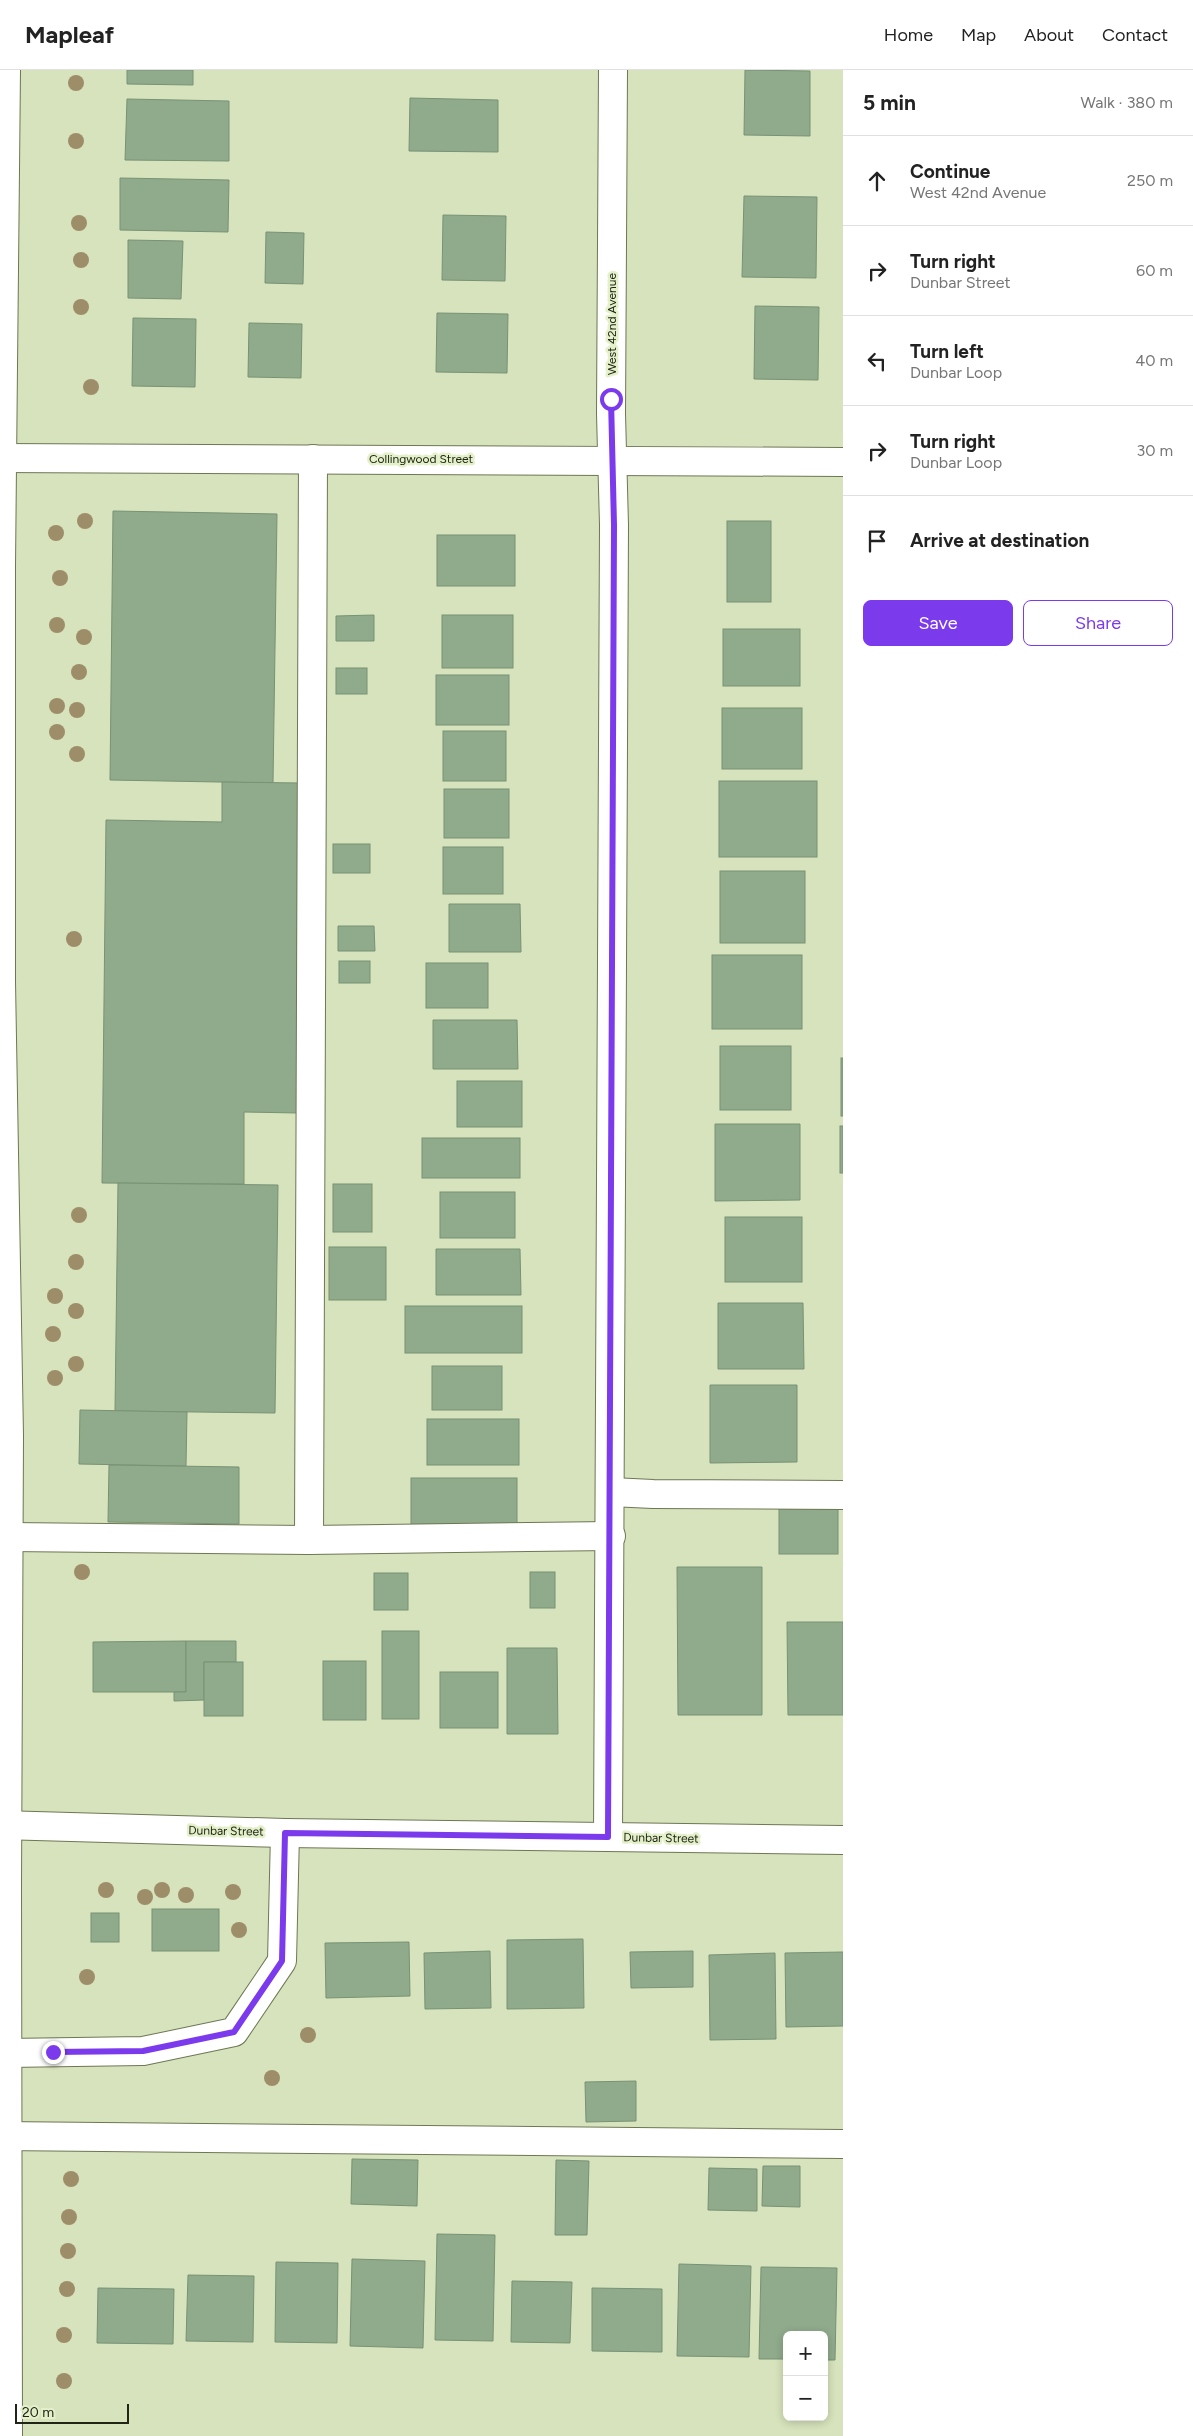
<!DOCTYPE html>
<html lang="en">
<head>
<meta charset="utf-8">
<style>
  :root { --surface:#fff; --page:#f6f6f6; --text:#222; --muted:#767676; --line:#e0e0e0; --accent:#7c3aed }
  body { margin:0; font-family:Figtree,sans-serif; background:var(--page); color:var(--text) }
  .controls { position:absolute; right:15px; bottom:15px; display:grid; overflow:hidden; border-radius:8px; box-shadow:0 2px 8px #0003 }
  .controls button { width:45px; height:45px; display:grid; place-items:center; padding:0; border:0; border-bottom:1px solid var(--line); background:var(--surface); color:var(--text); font:25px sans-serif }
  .scale { position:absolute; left:15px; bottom:12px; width:114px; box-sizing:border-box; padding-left:5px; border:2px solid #202516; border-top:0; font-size:14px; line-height:18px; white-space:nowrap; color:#202516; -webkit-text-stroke:4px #e4f0c9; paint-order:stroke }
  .stop { position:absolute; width:15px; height:15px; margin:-11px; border:4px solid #7c3aed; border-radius:50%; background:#fff }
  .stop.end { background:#7c3aed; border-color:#fff; box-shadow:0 1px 5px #0008 }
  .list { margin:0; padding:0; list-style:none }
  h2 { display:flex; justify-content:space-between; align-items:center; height:65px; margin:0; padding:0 20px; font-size:21px }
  h2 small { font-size:16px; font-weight:400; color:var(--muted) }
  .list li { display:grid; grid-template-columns:32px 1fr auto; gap:15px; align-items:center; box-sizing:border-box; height:90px; padding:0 20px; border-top:1px solid var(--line) }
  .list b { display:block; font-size:19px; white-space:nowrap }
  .list p { margin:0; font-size:16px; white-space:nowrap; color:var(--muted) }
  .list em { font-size:16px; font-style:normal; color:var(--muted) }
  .actions { display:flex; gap:10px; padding:15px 20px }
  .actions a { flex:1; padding:11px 0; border:1px solid var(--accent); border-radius:8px; text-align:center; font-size:18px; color:var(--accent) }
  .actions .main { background:var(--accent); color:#fff }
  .icon { flex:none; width:28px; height:28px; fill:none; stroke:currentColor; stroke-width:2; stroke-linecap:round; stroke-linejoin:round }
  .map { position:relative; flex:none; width:843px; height:2366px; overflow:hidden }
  header { display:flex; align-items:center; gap:30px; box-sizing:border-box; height:70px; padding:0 25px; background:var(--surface); border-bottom:1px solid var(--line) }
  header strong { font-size:24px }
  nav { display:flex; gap:28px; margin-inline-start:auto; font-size:18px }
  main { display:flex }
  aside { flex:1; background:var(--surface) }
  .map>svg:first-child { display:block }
</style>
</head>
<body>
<header>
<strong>Mapleaf</strong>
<nav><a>Home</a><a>Map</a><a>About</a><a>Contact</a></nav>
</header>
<main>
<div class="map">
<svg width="843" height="2366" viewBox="0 0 843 2366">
  <rect width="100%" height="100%" fill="#d7e3bc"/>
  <!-- building -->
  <g fill="#90aa8c" stroke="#789274">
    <polygon points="127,0 193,0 193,15 127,14"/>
    <polygon points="745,0 810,1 810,66 744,65"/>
    <polygon points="410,28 498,30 498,82 409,81"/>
    <polygon points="127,29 229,31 229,91 125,90"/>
    <polygon points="120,108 229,110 228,162 120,160"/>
    <polygon points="744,126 817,127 816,208 742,207"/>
    <polygon points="443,145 506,146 505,211 442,210"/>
    <polygon points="266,162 304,163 303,214 265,213"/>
    <polygon points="128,170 183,171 181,229 128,228"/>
    <polygon points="755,236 819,237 818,310 754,309"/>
    <polygon points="437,243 508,244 507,303 436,302"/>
    <polygon points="133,248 196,249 195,317 132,316"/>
    <polygon points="249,253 302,254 301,308 248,307"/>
    <polygon points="113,441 277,444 273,713 110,710"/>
    <rect x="727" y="451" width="44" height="81"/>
    <rect x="437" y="465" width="78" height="51"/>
    <polygon points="374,545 374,571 336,571 336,546"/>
    <rect x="442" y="545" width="71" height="53"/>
    <rect x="723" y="559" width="77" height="57"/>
    <rect x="336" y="598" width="31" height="26"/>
    <rect x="436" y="605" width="73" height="50"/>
    <rect x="722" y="638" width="80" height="61"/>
    <rect x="443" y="661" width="63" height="50"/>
    <rect x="719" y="711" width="98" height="76"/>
    <polygon points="222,712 301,713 297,1043 244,1042 244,1114 102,1113 106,750 222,752"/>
    <rect x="444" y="719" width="65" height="49"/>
    <rect x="333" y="774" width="37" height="29"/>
    <rect x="443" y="777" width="60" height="47"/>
    <rect x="720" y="801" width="85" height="72"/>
    <polygon points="449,834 520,834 521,882 449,882"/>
    <polygon points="338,856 374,856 375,881 338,881"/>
    <rect x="712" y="885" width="90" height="74"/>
    <rect x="339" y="891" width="31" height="22"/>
    <rect x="426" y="893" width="62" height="45"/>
    <polygon points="433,950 517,950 518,999 433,999"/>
    <rect x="720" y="976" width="71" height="64"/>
    <rect x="841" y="988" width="2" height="58"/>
    <rect x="457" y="1011" width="65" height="46"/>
    <polygon points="715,1054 800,1054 800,1130 715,1131"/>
    <rect x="840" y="1056" width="3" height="47"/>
    <rect x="422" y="1068" width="98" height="40"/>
    <polygon points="118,1113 278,1115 275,1343 115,1341"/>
    <rect x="333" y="1114" width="39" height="48"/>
    <rect x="440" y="1122" width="75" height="46"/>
    <rect x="725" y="1147" width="77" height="65"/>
    <rect x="329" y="1177" width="57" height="53"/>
    <polygon points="436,1179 520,1179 521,1225 436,1225"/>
    <polygon points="718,1233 803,1233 804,1299 718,1299"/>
    <rect x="405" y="1236" width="117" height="47"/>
    <rect x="432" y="1296" width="70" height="44"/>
    <polygon points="710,1315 797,1315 797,1392 710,1393"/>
    <polygon points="80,1340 187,1342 186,1396 79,1394"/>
    <rect x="427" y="1349" width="92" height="46"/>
    <polygon points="109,1395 239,1397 239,1454 108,1452"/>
    <rect x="411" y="1408" width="106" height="48"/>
    <rect x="779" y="1438" width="59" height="46"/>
    <polygon points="677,1497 762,1497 762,1645 678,1645"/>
    <rect x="530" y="1502" width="25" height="36"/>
    <rect x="374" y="1503" width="34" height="37"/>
    <polygon points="787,1552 843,1552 843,1645 788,1645"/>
    <rect x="382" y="1561" width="37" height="88"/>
    <polygon points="186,1571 186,1622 93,1622 93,1572"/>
    <polygon points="186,1571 236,1571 236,1592 204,1592 204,1630 174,1631 174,1622 186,1622"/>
    <polygon points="507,1578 557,1578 558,1664 507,1664"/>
    <rect x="323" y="1591" width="43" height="59"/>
    <rect x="204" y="1592" width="39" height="54"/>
    <rect x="440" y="1602" width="58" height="56"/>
    <rect x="152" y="1839" width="67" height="42"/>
    <rect x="91" y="1843" width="28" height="29"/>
    <polygon points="583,1869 584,1938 507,1939 507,1870"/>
    <polygon points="409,1872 410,1926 326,1928 325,1873"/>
    <polygon points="490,1881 491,1938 425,1939 424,1883"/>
    <polygon points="693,1881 693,1917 631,1918 630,1882"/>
    <polygon points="843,1882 843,1956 786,1957 785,1883"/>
    <polygon points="775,1883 776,1969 710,1970 709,1885"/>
    <polygon points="636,2011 636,2051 586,2052 585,2012"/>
    <polygon points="352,2089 418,2090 417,2136 351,2134"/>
    <polygon points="556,2090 589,2091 587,2165 555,2165"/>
    <polygon points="763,2096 800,2096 800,2137 762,2136"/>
    <polygon points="709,2098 757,2099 757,2141 708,2140"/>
    <polygon points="437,2164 495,2165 493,2271 435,2270"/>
    <polygon points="352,2189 425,2191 423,2278 350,2276"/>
    <polygon points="276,2192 338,2193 337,2273 275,2272"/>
    <polygon points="679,2194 751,2196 749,2287 677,2286"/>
    <polygon points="761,2197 837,2198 835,2290 824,2290 824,2265 787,2265 787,2289 759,2289"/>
    <polygon points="188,2205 254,2206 253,2272 186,2271"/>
    <polygon points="512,2211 572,2212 570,2273 511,2272"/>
    <polygon points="98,2218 174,2219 173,2274 97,2273"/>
    <polygon points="592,2218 662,2219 662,2282 592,2281"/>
  </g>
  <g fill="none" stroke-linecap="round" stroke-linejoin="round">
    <!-- minor casing -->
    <g stroke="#6d7754" stroke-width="30">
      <g id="minor">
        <polyline points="0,388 843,392"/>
        <polyline points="611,1422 653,1424 843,1425"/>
        <polyline points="9,1467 309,1470 313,389"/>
        <polyline points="309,1470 611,1466"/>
        <polyline points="608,1767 614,455 611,344 613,0"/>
        <polyline points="7,1983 143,1981 234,1962 282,1891 285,1763"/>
        <polyline points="0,2066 843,2074"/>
      </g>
    </g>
    <!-- major casing -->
    <g stroke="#6d7754" stroke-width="30">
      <g id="major">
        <polyline points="6,0 1,495 1,912 9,1366 7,1816 8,2366"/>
        <polyline points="0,1755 285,1763 843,1770"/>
      </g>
    </g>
    <!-- minor -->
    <use href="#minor" stroke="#fff" stroke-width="28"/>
    <!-- major -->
    <use href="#major" stroke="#fff" stroke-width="28"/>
  </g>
  <!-- trees -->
  <g fill="#9d8e69">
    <circle cx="76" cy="13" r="8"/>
    <circle cx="76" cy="71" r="8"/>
    <circle cx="79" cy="153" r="8"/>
    <circle cx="81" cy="190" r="8"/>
    <circle cx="81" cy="237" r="8"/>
    <circle cx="91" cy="317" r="8"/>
    <circle cx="85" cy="451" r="8"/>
    <circle cx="56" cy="463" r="8"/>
    <circle cx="60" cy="508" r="8"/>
    <circle cx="57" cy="555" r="8"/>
    <circle cx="84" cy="567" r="8"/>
    <circle cx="79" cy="602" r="8"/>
    <circle cx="57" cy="636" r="8"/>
    <circle cx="77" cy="640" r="8"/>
    <circle cx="57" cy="662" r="8"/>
    <circle cx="77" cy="684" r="8"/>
    <circle cx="74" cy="869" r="8"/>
    <circle cx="79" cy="1145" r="8"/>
    <circle cx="76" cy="1192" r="8"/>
    <circle cx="55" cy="1226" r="8"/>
    <circle cx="76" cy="1241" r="8"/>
    <circle cx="53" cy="1264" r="8"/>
    <circle cx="76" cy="1294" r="8"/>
    <circle cx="55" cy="1308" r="8"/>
    <circle cx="82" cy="1502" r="8"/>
    <circle cx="106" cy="1820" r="8"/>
    <circle cx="162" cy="1820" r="8"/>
    <circle cx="233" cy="1822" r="8"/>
    <circle cx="186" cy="1825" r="8"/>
    <circle cx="145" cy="1827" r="8"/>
    <circle cx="239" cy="1860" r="8"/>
    <circle cx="87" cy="1907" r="8"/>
    <circle cx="308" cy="1965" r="8"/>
    <circle cx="272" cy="2008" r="8"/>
    <circle cx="71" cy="2109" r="8"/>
    <circle cx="69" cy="2147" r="8"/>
    <circle cx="68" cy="2181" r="8"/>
    <circle cx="67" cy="2219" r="8"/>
    <circle cx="64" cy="2265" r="8"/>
    <circle cx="64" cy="2311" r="8"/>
  </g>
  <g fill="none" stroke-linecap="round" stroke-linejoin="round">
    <!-- route -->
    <polyline stroke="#7c3aed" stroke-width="6" points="53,1982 143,1981 234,1962 282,1891 285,1763 608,1767 614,455 611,329"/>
  </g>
  <g text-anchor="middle" stroke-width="5" stroke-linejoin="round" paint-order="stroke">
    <!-- street labels -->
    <g font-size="12" fill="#202516" stroke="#e4f0c9">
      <text transform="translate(612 254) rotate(-90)" y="4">West 42nd Avenue</text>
      <text x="421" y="393">Collingwood Street</text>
      <text transform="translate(226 1761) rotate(1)" y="4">Dunbar Street</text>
      <text transform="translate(661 1768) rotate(1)" y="4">Dunbar Street</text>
    </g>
  </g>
</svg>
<div class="controls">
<button>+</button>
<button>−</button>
</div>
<div class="scale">20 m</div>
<div class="stop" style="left:611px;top:329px"></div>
<div class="stop end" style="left:53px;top:1982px"></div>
</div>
<aside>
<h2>5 min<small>Walk · 380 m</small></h2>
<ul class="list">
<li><svg class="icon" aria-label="ahead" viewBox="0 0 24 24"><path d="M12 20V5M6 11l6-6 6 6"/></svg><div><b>Continue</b><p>West 42nd Avenue</p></div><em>250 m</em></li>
<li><svg class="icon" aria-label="right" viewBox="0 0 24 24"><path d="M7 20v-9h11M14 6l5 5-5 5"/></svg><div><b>Turn right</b><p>Dunbar Street</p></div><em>60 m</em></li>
<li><svg class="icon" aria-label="left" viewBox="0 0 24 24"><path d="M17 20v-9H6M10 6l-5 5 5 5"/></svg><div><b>Turn left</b><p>Dunbar Loop</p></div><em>40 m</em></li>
<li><svg class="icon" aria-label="right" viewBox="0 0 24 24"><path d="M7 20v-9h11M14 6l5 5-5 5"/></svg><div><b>Turn right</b><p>Dunbar Loop</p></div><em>30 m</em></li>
<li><svg class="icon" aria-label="arrive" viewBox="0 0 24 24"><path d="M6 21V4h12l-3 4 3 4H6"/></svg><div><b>Arrive at destination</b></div></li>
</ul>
<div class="actions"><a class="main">Save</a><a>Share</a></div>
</aside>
</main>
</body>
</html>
